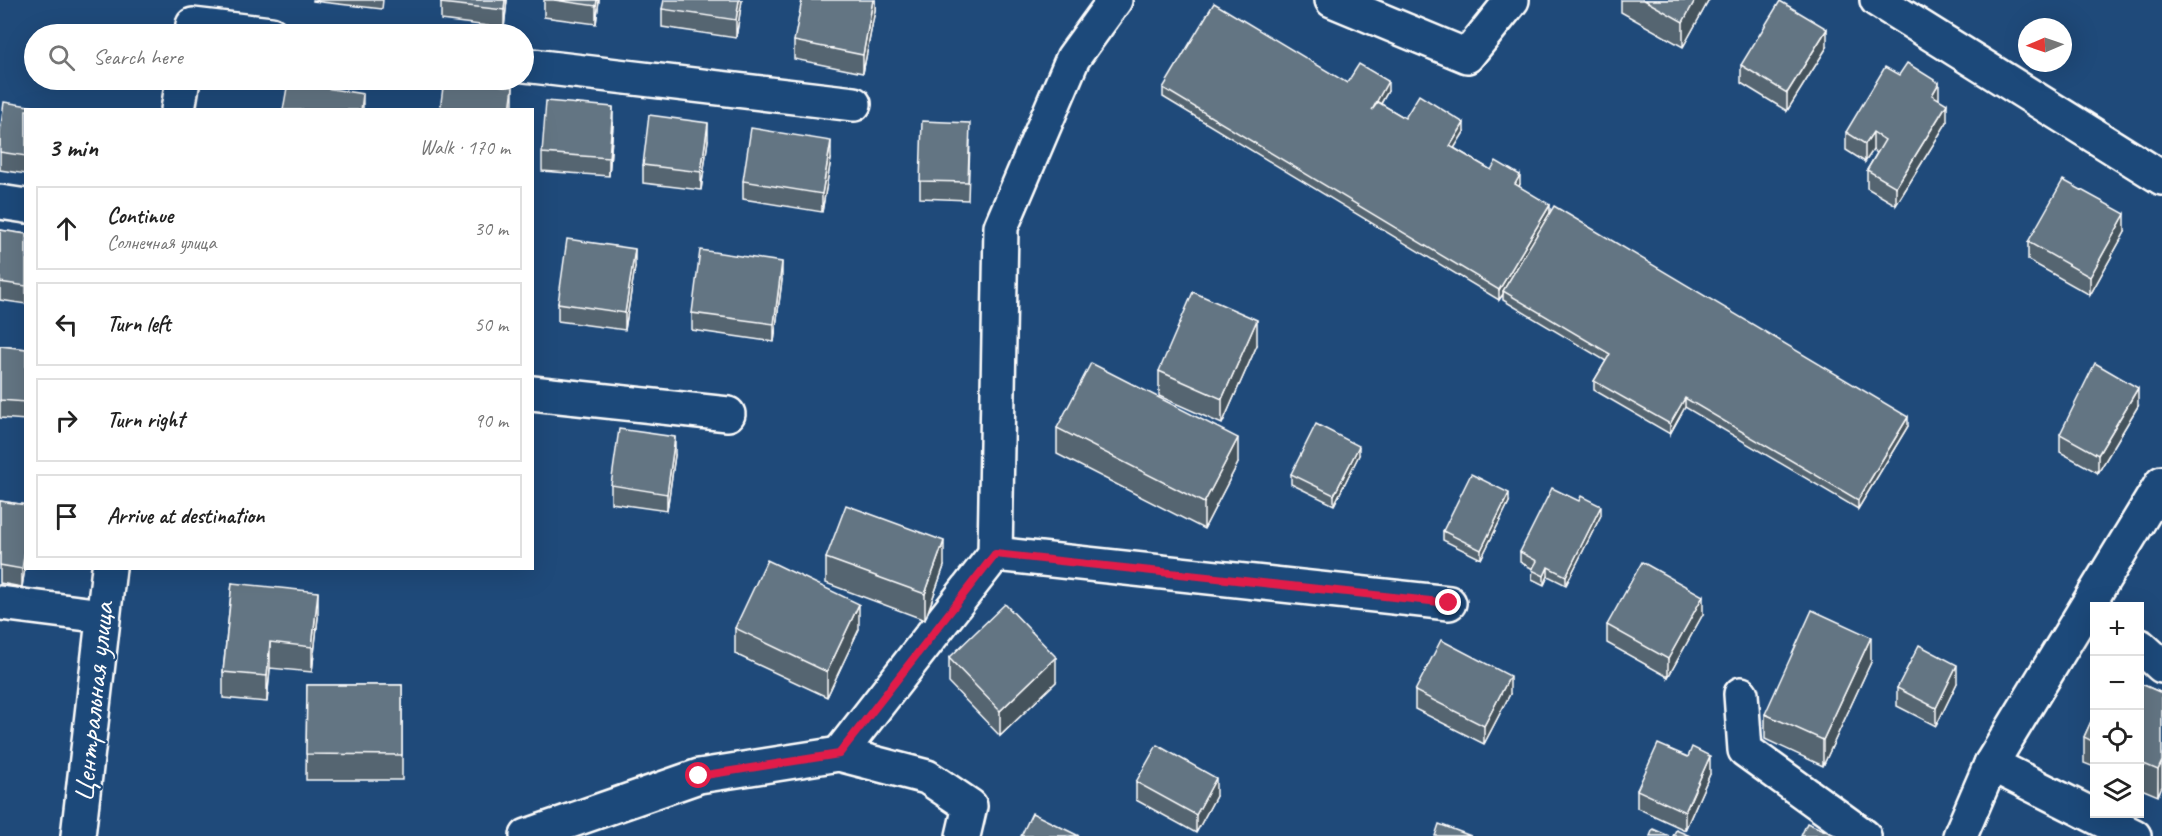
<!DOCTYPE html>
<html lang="en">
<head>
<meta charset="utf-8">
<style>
  :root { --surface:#fff; --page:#f6f6f6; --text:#222; --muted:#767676; --line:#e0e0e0 }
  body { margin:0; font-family:Caveat,sans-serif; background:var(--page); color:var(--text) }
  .controls { position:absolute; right:18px; bottom:18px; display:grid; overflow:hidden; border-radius:0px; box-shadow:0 6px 24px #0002 }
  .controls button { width:54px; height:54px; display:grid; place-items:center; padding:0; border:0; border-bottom:2px solid var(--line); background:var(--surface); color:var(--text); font:30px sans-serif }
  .compass { position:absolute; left:2018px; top:18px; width:54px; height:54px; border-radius:50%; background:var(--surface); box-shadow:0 6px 24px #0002; rotate:268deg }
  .stop { position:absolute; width:18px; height:18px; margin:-14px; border:4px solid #e11d48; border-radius:50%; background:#fff }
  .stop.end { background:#e11d48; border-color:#fff; box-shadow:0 2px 6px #0008 }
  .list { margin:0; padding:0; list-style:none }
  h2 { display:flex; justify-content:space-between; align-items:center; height:78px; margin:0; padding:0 24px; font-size:26px }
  h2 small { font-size:20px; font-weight:400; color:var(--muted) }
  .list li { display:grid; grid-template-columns:39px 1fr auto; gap:18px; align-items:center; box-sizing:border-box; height:84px; margin:0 12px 12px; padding:0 12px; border:2px solid var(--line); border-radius:0px }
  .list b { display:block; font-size:22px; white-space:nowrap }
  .list p { margin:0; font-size:20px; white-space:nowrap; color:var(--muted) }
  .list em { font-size:20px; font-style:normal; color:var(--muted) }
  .icon { flex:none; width:33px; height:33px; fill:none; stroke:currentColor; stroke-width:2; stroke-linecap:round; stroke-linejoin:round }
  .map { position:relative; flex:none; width:2162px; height:836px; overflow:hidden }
  .search { position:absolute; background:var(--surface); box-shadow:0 6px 24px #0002; left:24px; top:24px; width:510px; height:66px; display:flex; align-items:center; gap:15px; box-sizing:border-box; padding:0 21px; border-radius:33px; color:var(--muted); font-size:22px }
  .panel { position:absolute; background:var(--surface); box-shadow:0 6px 24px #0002; left:24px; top:108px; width:510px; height:462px; border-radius:0px }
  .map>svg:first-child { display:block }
</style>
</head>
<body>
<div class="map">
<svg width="2162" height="836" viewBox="0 0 2162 836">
  <rect width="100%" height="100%" fill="#1f4a7a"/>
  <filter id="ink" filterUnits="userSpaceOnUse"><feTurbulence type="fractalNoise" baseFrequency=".0167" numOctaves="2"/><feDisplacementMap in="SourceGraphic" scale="12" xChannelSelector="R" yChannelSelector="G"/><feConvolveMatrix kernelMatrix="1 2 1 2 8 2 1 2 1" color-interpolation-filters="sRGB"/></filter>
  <g filter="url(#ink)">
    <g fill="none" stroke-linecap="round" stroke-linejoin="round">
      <!-- minor casing -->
      <g stroke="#fff" stroke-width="38">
        <g id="minor">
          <polyline points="1332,0 1467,56 1512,0"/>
          <polyline points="1877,0 2162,178"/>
          <polyline points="193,25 271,34"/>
          <polyline points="524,65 854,104"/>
          <polyline points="178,110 183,80"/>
          <polyline points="0,202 26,206"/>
          <polyline points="532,393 728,414"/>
          <polyline points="995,554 1449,603"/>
          <polyline points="0,603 103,616"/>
          <polyline points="2140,646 2162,666"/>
          <polyline points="1741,694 1745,750 1864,836"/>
          <polyline points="839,754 995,554 1001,227 1073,58 1115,0"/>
          <polyline points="1991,764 2134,836"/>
          <polyline points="78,836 109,568"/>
          <polyline points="527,836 699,776 839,754 927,777 970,806 963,836"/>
          <polyline points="1960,836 1991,764 2162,483"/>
        </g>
      </g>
      <!-- minor -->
      <use href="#minor" stroke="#1f4a7a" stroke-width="33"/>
    </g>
    <!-- wall -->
    <g fill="#556571" stroke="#fff" stroke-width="1.5">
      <polygon points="313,0 383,0 382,9 313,1"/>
      <polygon points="441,0 507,0 504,28 441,20"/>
      <polygon points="544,0 599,0 596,24 544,17"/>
      <polygon points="742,0 736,38 662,27 662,9"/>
      <polygon points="875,0 875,10 863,73 794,59 794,41"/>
      <polygon points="1621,0 1709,0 1683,47 1621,12"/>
      <polygon points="1827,47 1787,111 1741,83 1741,65"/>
      <polygon points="1347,83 1388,91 1381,104 1405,118 1464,132 1454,148 1491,170 1520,184 1519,187 1550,213 1908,426 1858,509 1685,407 1670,434 1594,390 1594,381 1606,361 1503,300 1503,294 1499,300 1163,97 1163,88"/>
      <polygon points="1939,100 1947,122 1896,205 1867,188 1867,170 1877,153 1873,150 1865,162 1846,150 1846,132"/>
      <polygon points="26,110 26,174 0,170 0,133"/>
      <polygon points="613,125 609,176 542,171 542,153"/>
      <polygon points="708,140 701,190 643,183 643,165"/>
      <polygon points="970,141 968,200 920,198 920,181"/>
      <polygon points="831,159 822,212 743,199 743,181"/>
      <polygon points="0,230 26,234 26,304 0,300"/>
      <polygon points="2125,232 2090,295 2028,260 2028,242"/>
      <polygon points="635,267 625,330 558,321 558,303"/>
      <polygon points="782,280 774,342 692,330 692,313"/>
      <polygon points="1257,345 1222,424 1159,396 1159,371"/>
      <polygon points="0,346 26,349 26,420 0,418"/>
      <polygon points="2138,406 2098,473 2060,452 2060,434"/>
      <polygon points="1057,428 1238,463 1204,529 1057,454"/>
      <polygon points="675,455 667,511 611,503 611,485"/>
      <polygon points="1359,455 1334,505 1291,484 1291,474"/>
      <polygon points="0,501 26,505 26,562 22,587 0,583"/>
      <polygon points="1579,501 1601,515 1566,585 1548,576 1544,585 1532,579 1533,569 1520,562 1520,552"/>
      <polygon points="1509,502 1481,559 1443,540 1443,531"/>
      <polygon points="826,558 944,566 925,620 826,583"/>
      <polygon points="232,583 318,617 312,672 270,668 267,702 223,698 223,672"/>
      <polygon points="1703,614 1668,677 1607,643 1607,625"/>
      <polygon points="735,628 859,629 827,697 735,654"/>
      <polygon points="949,658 1056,682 1000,736 949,683"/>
      <polygon points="1871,662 1823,766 1765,739 1765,714"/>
      <polygon points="1957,683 1936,726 1897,706 1897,688"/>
      <polygon points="2139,683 2162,693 2158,796 2139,788"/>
      <polygon points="307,685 402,685 402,780 306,780"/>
      <polygon points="1415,691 1510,694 1484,744 1415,709"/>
      <polygon points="2094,715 2094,767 2084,763 2084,737"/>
      <polygon points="1688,757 1710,774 1685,830 1637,808 1637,790"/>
      <polygon points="1136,782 1216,796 1196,833 1136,800"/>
    </g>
    <!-- shaded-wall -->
    <g fill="#45525c" stroke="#fff" stroke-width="1.5">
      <polygon points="505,0 507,0 504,28 504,10"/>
      <polygon points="597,0 599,0 596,24 596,6"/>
      <polygon points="739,0 742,0 736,38 736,20"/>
      <polygon points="873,0 875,0 875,10 863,73 863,55"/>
      <polygon points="1695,0 1709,0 1683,47 1683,22"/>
      <polygon points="1827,29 1827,47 1787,111 1787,93"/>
      <polygon points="1388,81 1388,91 1372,119 1372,110"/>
      <polygon points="1939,83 1939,101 1932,95"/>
      <polygon points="513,87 513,105 512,110 510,110"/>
      <polygon points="363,94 363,110 361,110"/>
      <polygon points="1947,104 1947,122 1896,205 1896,187"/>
      <polygon points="613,107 613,125 609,176 609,158"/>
      <polygon points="708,123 708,140 701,190 701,172"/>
      <polygon points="1464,123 1464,132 1450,155 1450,146"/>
      <polygon points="1873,132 1873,150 1865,162 1865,144"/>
      <polygon points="831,141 831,159 822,212 822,194"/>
      <polygon points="1520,175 1520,184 1515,194 1515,184"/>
      <polygon points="1550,205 1550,214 1503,291 1503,294 1499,300 1499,290"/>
      <polygon points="2125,214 2125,232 2090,295 2090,277"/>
      <polygon points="635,249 635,267 625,330 625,313"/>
      <polygon points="782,262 782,280 774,342 774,324"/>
      <polygon points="1257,320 1257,345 1222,424 1222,399"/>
      <polygon points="2138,388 2138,406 2098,473 2098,455"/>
      <polygon points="1685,398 1685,407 1670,434 1670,424"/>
      <polygon points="1908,417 1908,426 1858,509 1858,500"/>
      <polygon points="675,437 675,455 667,511 667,494"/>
      <polygon points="1238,438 1238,463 1204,529 1204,503"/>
      <polygon points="1359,446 1359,455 1334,505 1334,495"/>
      <polygon points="1509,493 1509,502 1481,559 1481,550"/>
      <polygon points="1601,506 1601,515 1566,585 1566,576"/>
      <polygon points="944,541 944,566 925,620 925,594"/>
      <polygon points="26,544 26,562 22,587 22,569"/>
      <polygon points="1548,567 1548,576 1544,585 1544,576"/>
      <polygon points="318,592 318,617 312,672 312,647"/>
      <polygon points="1703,596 1703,614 1668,677 1668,659"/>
      <polygon points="859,604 859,629 827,697 827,672"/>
      <polygon points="1871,637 1871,662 1823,766 1823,740"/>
      <polygon points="270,642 270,668 267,702 267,676"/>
      <polygon points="1056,657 1056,682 1000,736 1000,711"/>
      <polygon points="1957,665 1957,683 1936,726 1936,708"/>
      <polygon points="1510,676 1510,694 1484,744 1484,726"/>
      <polygon points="1710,756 1710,774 1685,830 1685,812"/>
      <polygon points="2162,761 2162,786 2158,796 2158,770"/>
      <polygon points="1216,778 1216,796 1196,833 1196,815"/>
    </g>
    <!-- building -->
    <g fill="#637583" stroke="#fff" stroke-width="1.5">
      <polygon points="441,0 505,0 504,10 441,3"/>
      <polygon points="554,0 597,0 596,6"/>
      <polygon points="664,0 739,0 736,20 662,9"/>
      <polygon points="802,0 873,0 863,55 794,41"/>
      <polygon points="1644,0 1695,0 1683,22"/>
      <polygon points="1780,1 1827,29 1787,93 1741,65"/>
      <polygon points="1214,3 1347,83 1359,64 1388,81 1372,110 1378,102 1405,118 1419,95 1464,123 1450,146 1491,170 1496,161 1520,175 1515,184 1550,205 1499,290 1163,88"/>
      <polygon points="1907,63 1939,83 1932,95 1947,104 1896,187 1867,170 1885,140 1873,132 1865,144 1846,132 1885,67 1899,75"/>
      <polygon points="444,80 457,80 513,87 510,110 440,110"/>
      <polygon points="288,82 363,94 361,110 283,110"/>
      <polygon points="546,101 613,107 609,158 542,153"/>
      <polygon points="4,102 54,110 26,110 26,156 0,152 0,133"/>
      <polygon points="649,115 708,123 701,172 643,165"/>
      <polygon points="922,121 970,123 968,182 920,181"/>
      <polygon points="751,128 831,141 822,194 743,181"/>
      <polygon points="2063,180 2125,214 2090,277 2028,242"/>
      <polygon points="1554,206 1908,417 1858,500 1685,398 1670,424 1594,381 1610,354 1503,291"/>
      <polygon points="0,230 26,234 26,286 0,282"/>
      <polygon points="567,239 635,249 625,313 558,303"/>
      <polygon points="700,250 782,262 774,324 692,313"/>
      <polygon points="1193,292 1257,320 1222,399 1159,371"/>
      <polygon points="0,346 26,349 26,402 0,400"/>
      <polygon points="1091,363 1238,438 1204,503 1057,428"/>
      <polygon points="2095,363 2138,388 2098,455 2060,434"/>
      <polygon points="1316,424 1359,446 1334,495 1291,474"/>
      <polygon points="619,429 675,437 667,494 611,485"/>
      <polygon points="1471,474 1509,493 1481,550 1443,531"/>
      <polygon points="1552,488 1579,501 1581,496 1601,506 1566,576 1548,567 1544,576 1532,570 1537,561 1520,552"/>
      <polygon points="0,501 26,505 26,544 22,569 0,565"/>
      <polygon points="846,505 944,541 925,594 826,558"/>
      <polygon points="767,560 859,604 827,672 735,628"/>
      <polygon points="1642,562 1703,596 1668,659 1607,625"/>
      <polygon points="232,583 318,592 312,647 270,642 267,676 223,672"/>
      <polygon points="1005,604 1056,657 1000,711 949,658"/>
      <polygon points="1812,610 1871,637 1823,740 1765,714"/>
      <polygon points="1441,640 1510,676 1484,726 1415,691"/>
      <polygon points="1919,645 1957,665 1936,708 1897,688"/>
      <polygon points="2139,683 2162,693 2162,761 2158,770 2139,762"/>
      <polygon points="307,685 402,685 402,755 306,754"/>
      <polygon points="2094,715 2094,742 2084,737"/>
      <polygon points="1658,744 1688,757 1692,747 1710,756 1685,812 1637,790"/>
      <polygon points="1157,745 1216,778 1196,815 1136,782"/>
      <polygon points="1032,813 1079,836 1021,836"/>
      <polygon points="1807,823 1837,836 1801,836"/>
      <polygon points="1439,824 1471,836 1435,836"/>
      <polygon points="1653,829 1669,836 1650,836"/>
      <polygon points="1676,830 1690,836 1673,836"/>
    </g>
  </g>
  <g fill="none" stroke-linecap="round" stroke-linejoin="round" filter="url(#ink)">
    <!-- route -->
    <polyline stroke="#e11d48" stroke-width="8" points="699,776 839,754 995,554 1449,603"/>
  </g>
  <g text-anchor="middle" stroke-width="4.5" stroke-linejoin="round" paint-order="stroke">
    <!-- street labels -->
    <g font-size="30" fill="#fff" stroke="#1f4a7a">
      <text transform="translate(93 702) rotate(-84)" y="10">Центральная улица</text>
    </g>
  </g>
</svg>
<div class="controls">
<button>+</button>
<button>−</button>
<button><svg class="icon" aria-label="locate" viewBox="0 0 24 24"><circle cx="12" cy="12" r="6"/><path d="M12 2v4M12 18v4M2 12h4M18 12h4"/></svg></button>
<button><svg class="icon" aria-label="layers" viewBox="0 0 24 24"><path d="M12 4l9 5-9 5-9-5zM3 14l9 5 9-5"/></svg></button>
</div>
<svg class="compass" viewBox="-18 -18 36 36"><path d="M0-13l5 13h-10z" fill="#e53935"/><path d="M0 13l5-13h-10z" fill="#767676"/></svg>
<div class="stop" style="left:699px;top:776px"></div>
<div class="stop end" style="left:1449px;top:603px"></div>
<div class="search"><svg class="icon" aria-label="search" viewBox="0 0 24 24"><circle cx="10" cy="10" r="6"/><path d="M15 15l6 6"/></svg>Search here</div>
<section class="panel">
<h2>3 min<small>Walk · 170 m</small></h2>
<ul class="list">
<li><svg class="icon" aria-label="ahead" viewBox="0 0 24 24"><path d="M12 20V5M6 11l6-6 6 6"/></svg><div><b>Continue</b><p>Солнечная улица</p></div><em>30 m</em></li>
<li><svg class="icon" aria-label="left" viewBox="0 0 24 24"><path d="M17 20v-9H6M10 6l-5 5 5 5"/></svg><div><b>Turn left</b></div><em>50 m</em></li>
<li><svg class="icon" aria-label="right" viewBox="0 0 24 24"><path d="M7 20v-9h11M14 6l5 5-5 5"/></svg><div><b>Turn right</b></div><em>90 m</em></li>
<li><svg class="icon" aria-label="arrive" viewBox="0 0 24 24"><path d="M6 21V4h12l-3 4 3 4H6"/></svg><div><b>Arrive at destination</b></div></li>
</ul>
</section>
</div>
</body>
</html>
